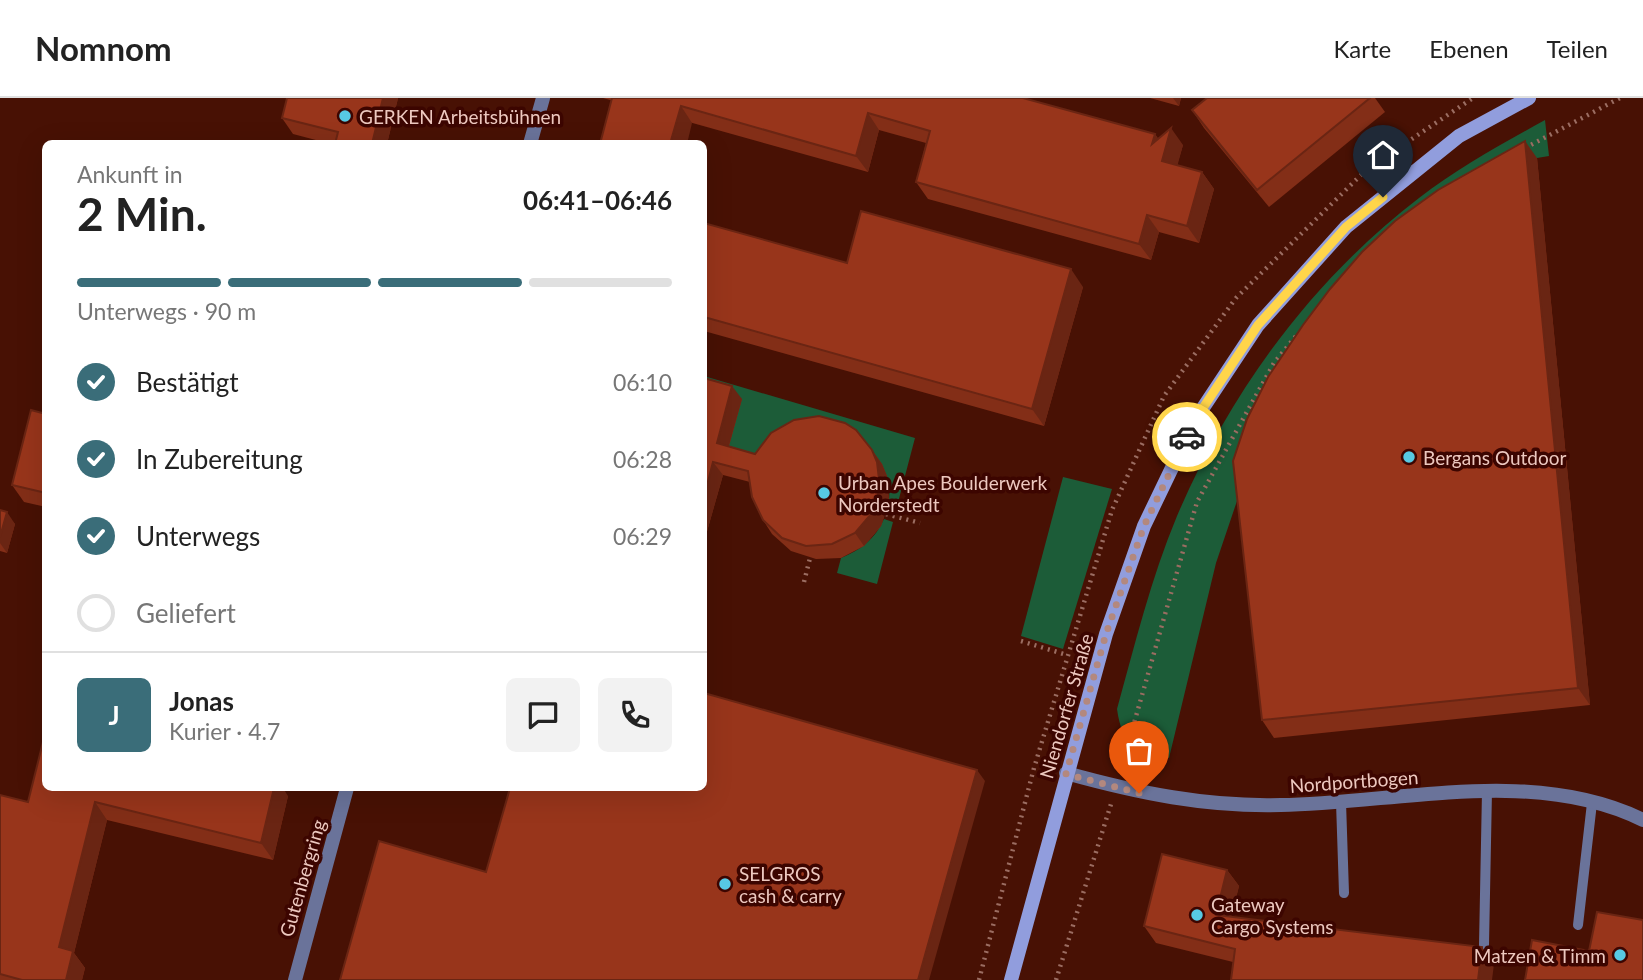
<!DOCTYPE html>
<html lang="de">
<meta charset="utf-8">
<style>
body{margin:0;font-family:Lato,sans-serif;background:#f2f2f2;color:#222;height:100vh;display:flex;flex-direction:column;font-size:26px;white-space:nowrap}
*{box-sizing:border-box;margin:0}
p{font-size:23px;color:#767676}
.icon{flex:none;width:38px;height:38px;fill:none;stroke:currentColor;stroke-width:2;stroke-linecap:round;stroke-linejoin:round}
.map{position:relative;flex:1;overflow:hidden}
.drawer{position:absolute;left:42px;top:42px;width:665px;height:651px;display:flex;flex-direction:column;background:#fff;border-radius:10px;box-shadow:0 7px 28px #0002}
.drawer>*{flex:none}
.pin{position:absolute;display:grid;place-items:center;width:60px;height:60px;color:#fff;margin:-72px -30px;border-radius:50% 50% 50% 0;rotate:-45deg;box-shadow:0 0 7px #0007}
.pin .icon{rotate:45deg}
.courier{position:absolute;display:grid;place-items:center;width:70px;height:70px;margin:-35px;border:5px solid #ffd54a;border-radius:50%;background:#fff;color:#222;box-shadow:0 2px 9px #0007}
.overview em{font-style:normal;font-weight:700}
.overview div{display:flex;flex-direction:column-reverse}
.overview{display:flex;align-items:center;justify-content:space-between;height:119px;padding:0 35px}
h1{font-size:46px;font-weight:700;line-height:52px}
.bar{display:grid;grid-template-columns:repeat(4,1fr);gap:10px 7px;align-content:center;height:84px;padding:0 35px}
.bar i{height:9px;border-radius:5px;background:#e0e0e0}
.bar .selected{background:#3a6d79}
.bar p{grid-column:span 4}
.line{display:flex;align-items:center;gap:18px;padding:0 35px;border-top:2px solid #e0e0e0}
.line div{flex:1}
.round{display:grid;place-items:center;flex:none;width:74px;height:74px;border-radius:10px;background:#f2f2f2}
ol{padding:0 35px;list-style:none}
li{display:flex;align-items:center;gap:21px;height:77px}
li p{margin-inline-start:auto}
li .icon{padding:7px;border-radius:50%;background:#3a6d79;color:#fff;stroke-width:4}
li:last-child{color:#767676}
li i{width:38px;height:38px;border:4px solid #e0e0e0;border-radius:50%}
header{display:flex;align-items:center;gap:42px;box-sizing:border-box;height:98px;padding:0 35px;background:#fff;border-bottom:2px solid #e0e0e0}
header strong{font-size:33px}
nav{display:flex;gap:38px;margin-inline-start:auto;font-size:24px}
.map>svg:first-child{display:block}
.green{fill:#1c5c38}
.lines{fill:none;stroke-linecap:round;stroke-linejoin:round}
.path{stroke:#9b6d62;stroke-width:4.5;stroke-dasharray:2 5;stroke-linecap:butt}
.service{stroke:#6a739a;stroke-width:10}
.minor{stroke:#6a739a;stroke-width:14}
.secondary{stroke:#919ddd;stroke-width:14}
.wall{fill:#832e17}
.shaded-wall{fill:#6a2513}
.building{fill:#98351b;stroke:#6a2513;stroke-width:2}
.done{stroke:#b3887e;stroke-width:7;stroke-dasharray:0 12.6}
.route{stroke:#ffd54a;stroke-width:9}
.poi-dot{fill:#57c9e3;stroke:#3c0500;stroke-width:2.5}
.labels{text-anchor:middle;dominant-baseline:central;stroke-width:7;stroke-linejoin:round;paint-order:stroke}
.poi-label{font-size:19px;fill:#edc8bf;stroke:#3c0500;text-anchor:start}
.street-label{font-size:19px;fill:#edc8bf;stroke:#3c0500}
</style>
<header>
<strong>Nomnom</strong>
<nav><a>Karte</a><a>Ebenen</a><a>Teilen</a></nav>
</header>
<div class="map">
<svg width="1643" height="882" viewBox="0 0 1643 882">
<rect width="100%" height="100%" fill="#481104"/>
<g class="green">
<path d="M1545,22l4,36 -12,2 -278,278 -43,127 -47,195c-33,-10 -47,-12 -52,-49 18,-65 34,-131 60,-193 53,-124 134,-235 242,-318 39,-30 83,-54 126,-78z"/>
<path d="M704,278l211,62 -19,72 -8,-2c5,-25 -5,-47 -23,-64l-93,12h-46l-22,-67z"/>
<polygon points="1063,379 1112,391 1063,551 1021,538"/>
<path d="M884,421l9,3 -16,62 -40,-11 4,-15c20,-8 34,-19 43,-39z"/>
</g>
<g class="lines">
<g class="path">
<polyline points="1525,50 1620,0"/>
<polyline points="886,416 920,425"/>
<polyline points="804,484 810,460"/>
<polyline points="1021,543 1067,557"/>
<polyline points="1121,671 1197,404 1274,265 1296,238"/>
<polyline points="979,882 1034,670 1112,412 1164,298 1236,200 1367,71 1473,0"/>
<polyline points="1056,882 1111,706"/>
</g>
<g class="service">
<polyline points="1341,704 1344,795"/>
<polyline points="1578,827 1592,705"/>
<polyline points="1484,847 1487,693"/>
</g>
<g class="minor">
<polyline points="530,46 543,0"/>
<path d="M1066,675c72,20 140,34 215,32 117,-2 253,-39 362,15"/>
<polyline points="295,882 347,690"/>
</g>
<polyline class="secondary" points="1011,882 1106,536 1144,428 1195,322 1258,227 1346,129 1459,38 1529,0"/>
</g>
<g class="wall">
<polygon points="287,0 398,0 387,46 331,46 293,36 282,20"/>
<polygon points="603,0 1023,0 1155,36 1158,41 1183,47 1177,67 1202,74 1214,91 1199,145 1159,134 1151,162 928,101 916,84 926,45 879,32 868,74"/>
<polygon points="1150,0 1181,0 1179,8"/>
<polygon points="1207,0 1375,0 1385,14 1269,109 1204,30 1192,12"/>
<polygon points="1537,60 1590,607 1274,640 1262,622"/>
<polygon points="704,125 847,165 1083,189 1044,328 704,233"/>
<polygon points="704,280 742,301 729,348 755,356 872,352 882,366 887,378 889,404 881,428 864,448 841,460 816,461 791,453 772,436 763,422 750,384 723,377 704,444"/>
<polygon points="46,316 46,409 24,404 12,387"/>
<polygon points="0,412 15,426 7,455 0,453"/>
<polygon points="0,697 28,704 288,698 273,762 107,722 74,855 85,870 82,882 0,882"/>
<polygon points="1227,772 1239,788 1231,819 1494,866 1233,864 1156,845 1144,828"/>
</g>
<g class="shaded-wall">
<polygon points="383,0 398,0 387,46 372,46"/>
<polygon points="1173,0 1181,0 1179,8"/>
<polygon points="681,8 692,25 687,46 670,46"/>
<polygon points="868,15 879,32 868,74 856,58"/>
<polygon points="1171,30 1183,47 1174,80 1152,46 1155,36 1166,51"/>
<polygon points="1525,43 1537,60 1590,607 1578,590"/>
<polygon points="1202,74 1214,91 1199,145 1187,128"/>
<polygon points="1147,117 1159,134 1151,162 1139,146"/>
<polygon points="1071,171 1083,189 1044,328 1032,311"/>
<polygon points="732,288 742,301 726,358 717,345"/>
<polygon points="872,352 882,366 887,378 889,404 881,428 864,448 855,435"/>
<polygon points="713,364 723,377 704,444 704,399"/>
<polygon points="7,414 15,426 7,455 0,445 0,439"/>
<polygon points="977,672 985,683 929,882 918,882"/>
<polygon points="274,690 283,690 288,698 273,762 261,745"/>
<polygon points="95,704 107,722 74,855 85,870 82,882 66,882 59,849"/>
<polygon points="1227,772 1239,788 1228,834 1216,817"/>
<polygon points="1482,849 1494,866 1492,882 1478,882"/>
</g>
<g class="building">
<polygon points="287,0 383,0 372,46 335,46 338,34 282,20"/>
<polygon points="612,0 1023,0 1155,36 1152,46 1171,30 1162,63 1202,74 1187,128 1147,117 1139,146 916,84 930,33 868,15 856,58 681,8 670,46 600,46"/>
<polygon points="1207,0 1370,0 1257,92 1192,12"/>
<polygon points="1525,43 1578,590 1262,622 1233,363 1247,321 1268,279 1303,227 1330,191 1362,154 1395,123 1438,92"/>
<polygon points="861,113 1071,171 1032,311 704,219 704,125 847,165"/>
<polygon points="704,280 732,288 717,345 755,356 771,335 794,322 819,318 845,325 856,332 872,352 877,364 880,390 872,415 855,435 832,446 806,448 782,440 763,422 752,399 748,373 713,364 704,399"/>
<polygon points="31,312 46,316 46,395 12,387"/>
<polygon points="0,412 7,414 0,439"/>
<polygon points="704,595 977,672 918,882 340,882 379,743 486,774 510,690 704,690"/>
<polygon points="46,632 46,690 274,690 261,745 95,704 59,849 73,853 66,882 22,882 0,876 0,697 28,704"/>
<polygon points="1162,756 1227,772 1216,817 1482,849 1478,882 1231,882 1235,851 1144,828"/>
<polygon points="1597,814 1643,822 1643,882 1525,882 1532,842 1589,853"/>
</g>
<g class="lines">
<polyline class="done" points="1139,695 1066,676 1106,536 1144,428 1187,339"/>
<polyline class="route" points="1187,339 1195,322 1258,227 1346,129 1383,99"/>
</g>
<g class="poi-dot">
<circle cx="345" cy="18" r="7"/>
<circle cx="1409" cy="359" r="7"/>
<circle cx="824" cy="395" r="7"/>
<circle cx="725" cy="786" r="7"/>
<circle cx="1197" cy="817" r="7"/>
<circle cx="1620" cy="857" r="7"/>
</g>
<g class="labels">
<g class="poi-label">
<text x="359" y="18">GERKEN Arbeitsbühnen</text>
<text x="1423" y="359">Bergans Outdoor</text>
<text x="838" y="384">Urban Apes Boulderwerk<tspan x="838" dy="22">Norderstedt</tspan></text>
<text x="739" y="775">SELGROS<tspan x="739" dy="22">cash &amp; carry</tspan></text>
<text x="1211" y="806">Gateway<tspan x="1211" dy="22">Cargo Systems</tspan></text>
<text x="1606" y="857" text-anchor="end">Matzen &amp; Timm</text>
</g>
<g class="street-label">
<text transform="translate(1066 608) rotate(-74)">Niendorfer Straße</text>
<text transform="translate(1354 683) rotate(-4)">Nordportbogen</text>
<text transform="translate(302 780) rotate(-74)">Gutenbergring</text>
</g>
</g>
</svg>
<div class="pin" style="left:1139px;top:695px;background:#ea580c"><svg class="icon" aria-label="bag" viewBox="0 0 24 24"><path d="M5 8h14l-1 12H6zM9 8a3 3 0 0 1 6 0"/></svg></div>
<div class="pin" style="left:1383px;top:99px;background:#1f2937"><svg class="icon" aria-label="home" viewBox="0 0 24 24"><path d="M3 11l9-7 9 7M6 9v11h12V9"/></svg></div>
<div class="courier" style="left:1187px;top:339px"><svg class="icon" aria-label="car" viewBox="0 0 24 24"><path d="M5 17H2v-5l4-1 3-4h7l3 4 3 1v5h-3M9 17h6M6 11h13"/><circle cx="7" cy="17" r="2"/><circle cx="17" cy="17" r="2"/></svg></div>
<section class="drawer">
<div class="overview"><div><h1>2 Min.</h1><p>Ankunft in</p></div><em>06:41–06:46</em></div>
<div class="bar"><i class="selected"></i><i class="selected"></i><i class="selected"></i><i></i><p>Unterwegs · 90 m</p></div>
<ol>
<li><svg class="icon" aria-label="check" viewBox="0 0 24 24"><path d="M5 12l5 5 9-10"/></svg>Bestätigt<p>06:10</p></li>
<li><svg class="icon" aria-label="check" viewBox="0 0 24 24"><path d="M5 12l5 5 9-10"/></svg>In Zubereitung<p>06:28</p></li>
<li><svg class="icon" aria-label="check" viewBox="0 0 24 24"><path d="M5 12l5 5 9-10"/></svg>Unterwegs<p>06:29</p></li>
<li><i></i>Geliefert</li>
</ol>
<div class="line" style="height:126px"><b class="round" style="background:#3a6d79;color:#fff">J</b><div><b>Jonas</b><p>Kurier · 4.7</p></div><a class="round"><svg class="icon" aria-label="chat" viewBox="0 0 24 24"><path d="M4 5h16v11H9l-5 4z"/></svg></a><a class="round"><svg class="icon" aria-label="phone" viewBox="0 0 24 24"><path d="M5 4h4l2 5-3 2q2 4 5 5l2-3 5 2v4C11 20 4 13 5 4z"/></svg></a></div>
</section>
</div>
